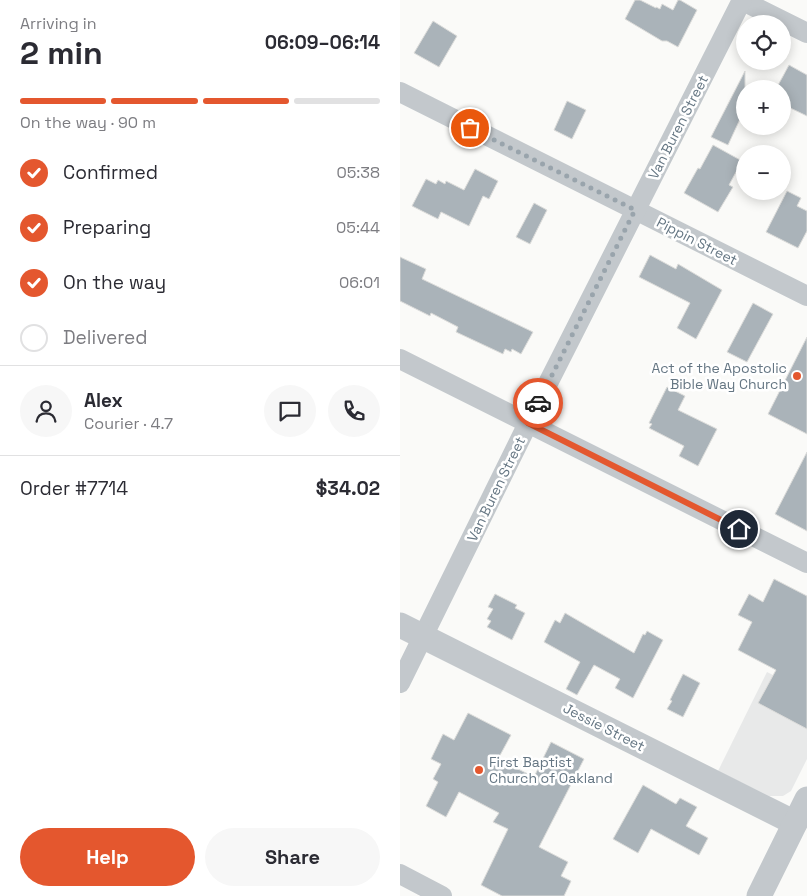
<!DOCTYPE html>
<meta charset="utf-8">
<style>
body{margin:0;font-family:"Space Grotesk",sans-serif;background:#f7f7f7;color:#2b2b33;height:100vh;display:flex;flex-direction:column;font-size:19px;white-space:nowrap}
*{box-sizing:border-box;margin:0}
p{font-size:16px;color:#7c7c81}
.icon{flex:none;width:28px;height:28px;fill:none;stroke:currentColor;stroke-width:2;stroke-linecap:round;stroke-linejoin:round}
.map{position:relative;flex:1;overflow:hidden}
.drawer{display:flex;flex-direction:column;background:#fff;width:400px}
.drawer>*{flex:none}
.buttons{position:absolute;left:336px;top:15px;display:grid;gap:10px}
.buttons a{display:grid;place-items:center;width:55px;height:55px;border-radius:50%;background:#fff;box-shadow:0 2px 12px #0003;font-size:25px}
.pin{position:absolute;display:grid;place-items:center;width:42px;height:42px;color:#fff;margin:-21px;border:2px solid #fff;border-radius:50%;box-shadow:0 1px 5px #0007}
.courier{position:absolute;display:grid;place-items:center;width:50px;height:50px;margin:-25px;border:4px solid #e4572e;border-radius:50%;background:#fff;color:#222;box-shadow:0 1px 6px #0007}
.head em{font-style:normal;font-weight:700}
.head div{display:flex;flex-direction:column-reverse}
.head{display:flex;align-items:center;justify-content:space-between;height:85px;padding:0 20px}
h1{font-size:32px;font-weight:700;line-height:38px}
.bar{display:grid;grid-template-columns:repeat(4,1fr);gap:8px 5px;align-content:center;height:60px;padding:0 20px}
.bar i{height:6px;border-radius:4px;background:#e1e1e2}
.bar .on{background:#e4572e}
.bar p{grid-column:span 4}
.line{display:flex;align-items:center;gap:12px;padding:0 20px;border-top:1px solid #e1e1e2}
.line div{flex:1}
.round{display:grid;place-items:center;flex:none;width:52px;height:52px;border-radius:26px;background:#f7f7f7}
ol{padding:0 20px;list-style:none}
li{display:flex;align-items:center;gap:15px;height:55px}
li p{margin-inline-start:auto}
li .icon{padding:5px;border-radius:50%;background:#e4572e;color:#fff;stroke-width:4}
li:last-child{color:#7c7c81}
li i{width:28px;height:28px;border:2px solid #e1e1e2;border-radius:50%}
.action{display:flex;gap:10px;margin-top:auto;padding:10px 20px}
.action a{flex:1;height:58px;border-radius:30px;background:#e4572e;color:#fff;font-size:20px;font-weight:700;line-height:58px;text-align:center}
.action a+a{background:#f7f7f7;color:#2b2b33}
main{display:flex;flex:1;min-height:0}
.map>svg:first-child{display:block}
.built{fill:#e8e9e9}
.building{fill:#aab3b9;stroke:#dcdcda}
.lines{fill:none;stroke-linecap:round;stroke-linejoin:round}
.minor{stroke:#c3c8cc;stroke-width:20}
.tertiary{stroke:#c3c8cc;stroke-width:25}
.done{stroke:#99a4ac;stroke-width:5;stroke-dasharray:0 9}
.route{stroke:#e4572e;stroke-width:6}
.poi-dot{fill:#e4572e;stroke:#fff;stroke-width:2}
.labels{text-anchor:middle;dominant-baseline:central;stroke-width:5;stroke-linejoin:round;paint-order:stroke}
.street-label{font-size:14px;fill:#657683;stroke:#fff}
.poi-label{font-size:14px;fill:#657683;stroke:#fff;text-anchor:end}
</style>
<main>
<section class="drawer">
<div class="head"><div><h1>2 min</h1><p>Arriving in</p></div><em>06:09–06:14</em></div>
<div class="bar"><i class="on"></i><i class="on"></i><i class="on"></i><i></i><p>On the way · 90 m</p></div>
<ol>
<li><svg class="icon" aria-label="check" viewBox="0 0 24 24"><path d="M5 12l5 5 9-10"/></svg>Confirmed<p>05:38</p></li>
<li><svg class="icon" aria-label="check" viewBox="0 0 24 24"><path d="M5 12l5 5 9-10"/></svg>Preparing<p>05:44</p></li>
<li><svg class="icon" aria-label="check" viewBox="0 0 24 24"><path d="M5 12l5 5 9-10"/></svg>On the way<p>06:01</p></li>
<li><i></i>Delivered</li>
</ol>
<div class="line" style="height:90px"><a class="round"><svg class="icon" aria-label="person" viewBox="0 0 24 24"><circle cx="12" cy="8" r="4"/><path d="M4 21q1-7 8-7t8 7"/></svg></a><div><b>Alex</b><p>Courier · 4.7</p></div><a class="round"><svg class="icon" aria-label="chat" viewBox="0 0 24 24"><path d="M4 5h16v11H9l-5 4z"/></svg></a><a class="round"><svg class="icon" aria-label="phone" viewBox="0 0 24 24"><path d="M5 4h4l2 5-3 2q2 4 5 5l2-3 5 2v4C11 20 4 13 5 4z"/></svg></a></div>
<div class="line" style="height:65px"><div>Order #7714</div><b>$34.02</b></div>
<div class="action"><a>Help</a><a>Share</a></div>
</section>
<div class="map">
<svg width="407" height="896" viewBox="0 0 407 896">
<rect width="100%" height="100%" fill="#fafaf8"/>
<polygon class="built" points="367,672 407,692 407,759 391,791 383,796 369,796 318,771"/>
<g class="building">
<polygon points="235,0 240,0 256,8 256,7 260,9 262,4 273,10 278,0 280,0 297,10 278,47 267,41 262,41 225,19"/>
<polygon points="33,21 57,36 39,67 14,53"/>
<polygon points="389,65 407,75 407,116 382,104 382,89 376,89"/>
<polygon points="345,71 345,119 341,117 328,145 311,137"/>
<polygon points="167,101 186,110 172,139 154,130"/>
<polygon points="313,145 342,161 329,185 333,187 318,212 284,193 298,168 300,169"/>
<polygon points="75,169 98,181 89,199 83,196 69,226 41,212 38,219 12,206 26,179 36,184 38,180 45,184 46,181 64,190"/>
<polygon points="387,191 401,198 397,206 407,211 407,231 398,248 366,232"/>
<polygon points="134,203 147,210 130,244 116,237"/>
<polygon points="250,255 276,269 278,264 322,290 296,339 277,328 290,303 239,277"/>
<polygon points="0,257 26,269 22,279 133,332 121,354 112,349 111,352 105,349 103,354 56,332 58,327 31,313 30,316 0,301"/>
<polygon points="353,303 373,314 347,362 327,352"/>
<polygon points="407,337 407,434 368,414"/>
<polygon points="267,387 285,396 278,410 317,429 298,466 279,456 284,446 249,428 252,424 249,423"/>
<polygon points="407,452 407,531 375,514"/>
<polygon points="374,579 407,596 407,729 358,703 376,670 338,650 352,622 338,615 349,594 363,602"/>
<polygon points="95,594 117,605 115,608 125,613 112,640 87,627 91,621 87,619 93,609 88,607"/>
<polygon points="165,613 234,653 243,634 245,635 247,631 263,640 233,698 215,688 220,679 194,665 177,695 166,689 180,662 144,642 155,620 160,623"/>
<polygon points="283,674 300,683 283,717 267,709 272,701 270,700"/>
<polygon points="68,713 111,735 98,759 134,777 151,742 184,759 139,847 168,862 161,876 171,881 164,896 102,896 81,885 108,829 93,822 99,813 59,792 46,817 26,806 38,782 33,779 41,764 31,759 43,734 54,740"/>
<polygon points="243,785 276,804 280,798 297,807 286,826 308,838 299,855 251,829 238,853 213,839"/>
</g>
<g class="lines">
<g class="minor">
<polyline points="341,0 407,33"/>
<polyline points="0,92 407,296"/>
<polyline points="0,359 407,563"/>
<polyline points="0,683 140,399 342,0"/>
<polyline points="0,874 42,896"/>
</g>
<g class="tertiary">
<polyline points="0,625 395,823"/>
<polyline points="359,896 407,799"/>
</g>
</g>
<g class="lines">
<polyline class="done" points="70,128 235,210 138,403"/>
<polyline class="route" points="138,403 128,423 339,529"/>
</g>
<g class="poi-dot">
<circle cx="397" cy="376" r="5"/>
<circle cx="79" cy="770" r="5"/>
</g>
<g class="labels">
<g class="street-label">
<text transform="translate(278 127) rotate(-63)">Van Buren Street</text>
<text transform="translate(297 241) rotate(27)">Pippin Street</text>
<text transform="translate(96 489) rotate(-64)">Van Buren Street</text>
<text transform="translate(204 727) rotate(27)">Jessie Street</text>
</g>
<g class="poi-label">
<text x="387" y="368">Act of the Apostolic<tspan x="387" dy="16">Bible Way Church</tspan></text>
<text x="89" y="762" text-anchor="start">First Baptist<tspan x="89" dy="16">Church of Oakland</tspan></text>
</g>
</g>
</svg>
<div class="buttons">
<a><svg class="icon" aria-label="locate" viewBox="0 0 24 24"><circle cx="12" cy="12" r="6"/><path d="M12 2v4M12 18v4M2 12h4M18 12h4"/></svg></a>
<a>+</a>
<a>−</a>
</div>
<div class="pin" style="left:70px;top:128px;background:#ea580c"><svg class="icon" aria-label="bag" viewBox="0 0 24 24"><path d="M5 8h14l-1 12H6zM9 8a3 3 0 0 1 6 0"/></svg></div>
<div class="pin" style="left:339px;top:529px;background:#1f2937"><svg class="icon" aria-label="home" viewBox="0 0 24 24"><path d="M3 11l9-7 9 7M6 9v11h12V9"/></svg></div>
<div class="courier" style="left:138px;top:403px"><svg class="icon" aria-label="car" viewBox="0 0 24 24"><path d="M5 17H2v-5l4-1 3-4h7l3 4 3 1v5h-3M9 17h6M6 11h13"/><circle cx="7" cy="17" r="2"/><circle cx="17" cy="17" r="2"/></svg></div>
</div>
</main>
